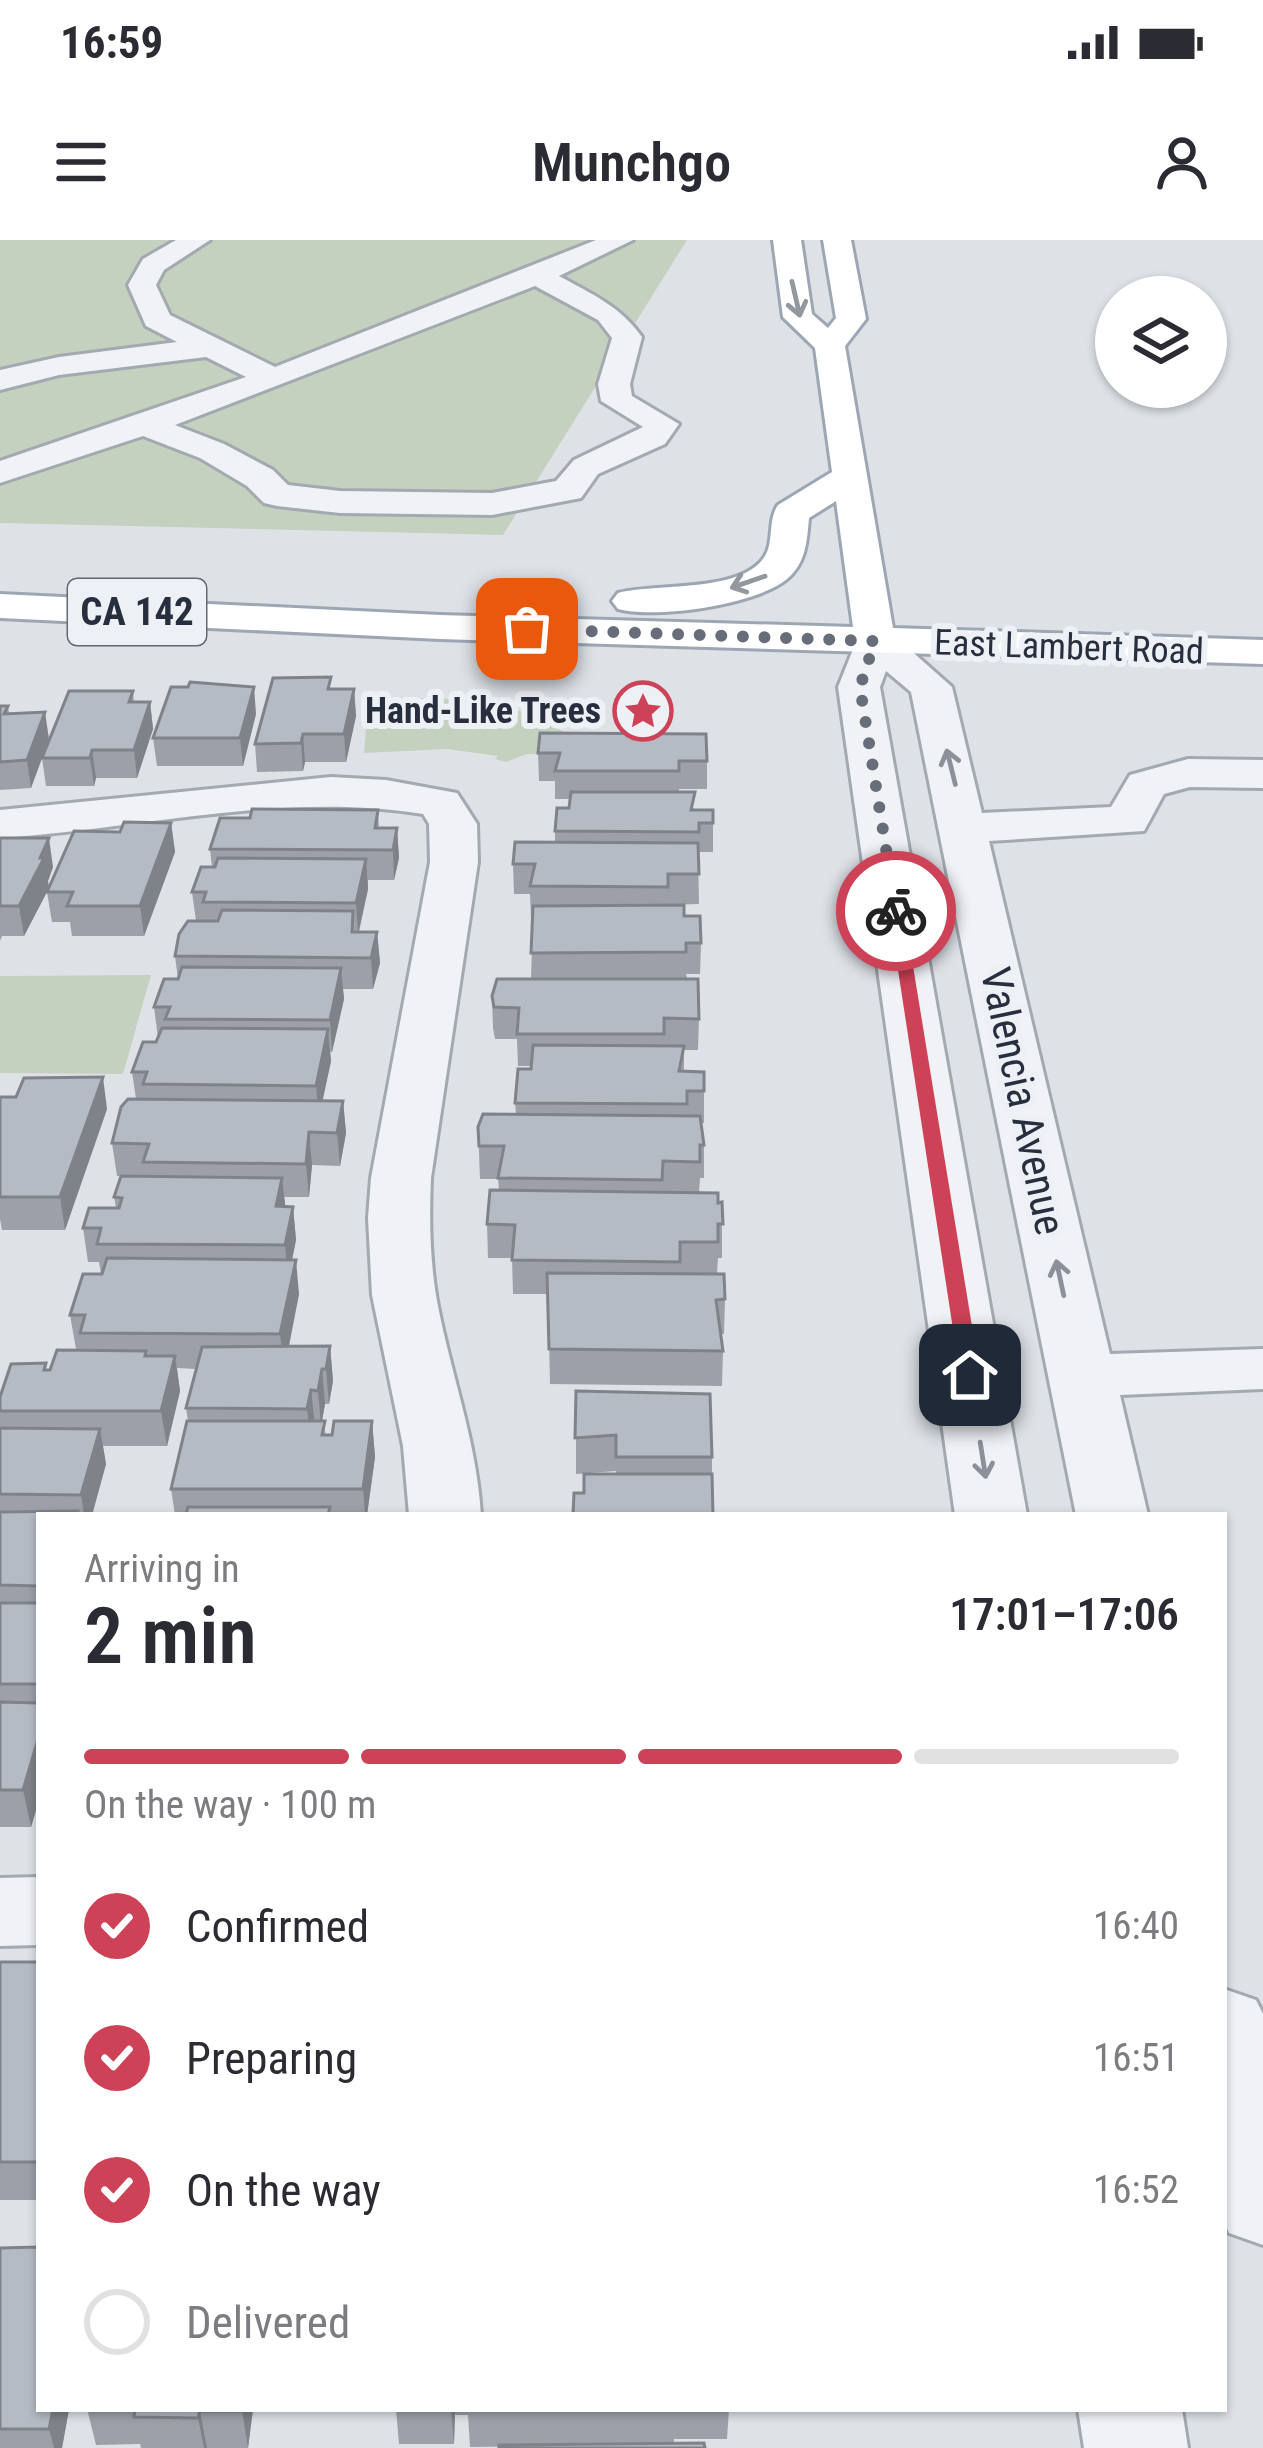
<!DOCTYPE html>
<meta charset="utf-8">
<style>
body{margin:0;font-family:"Roboto Condensed",sans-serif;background:#f2f2f3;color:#2b2b33;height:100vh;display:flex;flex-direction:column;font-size:45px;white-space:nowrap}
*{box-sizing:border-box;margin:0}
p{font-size:39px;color:#7c7c81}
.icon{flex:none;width:66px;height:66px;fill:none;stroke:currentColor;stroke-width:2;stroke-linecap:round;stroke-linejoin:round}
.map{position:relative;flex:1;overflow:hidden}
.sheet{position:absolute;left:36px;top:1272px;width:1191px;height:900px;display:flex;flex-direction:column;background:#fff;border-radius:0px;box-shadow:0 3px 9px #0004}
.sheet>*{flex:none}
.buttons{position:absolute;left:1095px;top:36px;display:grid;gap:24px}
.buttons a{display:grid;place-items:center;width:132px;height:132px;border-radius:50%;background:#fff;box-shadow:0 3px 9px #0004;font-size:60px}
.pin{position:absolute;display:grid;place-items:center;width:102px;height:102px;color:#fff;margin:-51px;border-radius:24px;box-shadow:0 6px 18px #0006}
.courier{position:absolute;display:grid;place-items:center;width:120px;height:120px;margin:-60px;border:9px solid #cd4257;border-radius:50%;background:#fff;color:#222;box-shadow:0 3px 15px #0007}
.head em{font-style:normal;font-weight:600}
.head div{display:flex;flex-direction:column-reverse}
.head{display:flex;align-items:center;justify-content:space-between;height:204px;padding:0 48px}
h1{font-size:78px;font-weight:600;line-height:90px}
.bar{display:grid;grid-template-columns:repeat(4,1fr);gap:18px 12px;align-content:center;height:144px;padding:0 48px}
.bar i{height:15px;border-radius:9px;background:#e1e1e2}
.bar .current{background:#cd4257}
.bar p{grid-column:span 4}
ol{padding:0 48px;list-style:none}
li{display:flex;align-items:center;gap:36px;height:132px}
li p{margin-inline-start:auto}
li .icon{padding:12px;border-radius:50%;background:#cd4257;color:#fff;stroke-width:4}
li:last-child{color:#7c7c81}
li i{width:66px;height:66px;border:6px solid #e1e1e2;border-radius:50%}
.status{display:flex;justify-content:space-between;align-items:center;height:84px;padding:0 60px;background:#fff;direction:ltr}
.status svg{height:33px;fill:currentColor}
header{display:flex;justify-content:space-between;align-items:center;height:156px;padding:0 48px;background:#fff;font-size:54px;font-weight:600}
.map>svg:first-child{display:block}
.green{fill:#c4d1bf}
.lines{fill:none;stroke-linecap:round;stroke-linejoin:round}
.minor-casing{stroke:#a3a9b1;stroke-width:6}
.major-casing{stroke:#9da6b3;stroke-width:6}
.minor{fill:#f0f2f6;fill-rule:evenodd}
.major{fill:#fff;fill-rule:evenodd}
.wall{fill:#9ca1a9}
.shaded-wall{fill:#7f8389}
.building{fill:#b5bbc4;stroke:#7f8389;stroke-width:3}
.oneway{stroke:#93979e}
.oneway2{stroke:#8c909a}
.route{fill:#cd4257}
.done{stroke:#676e79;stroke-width:12;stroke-dasharray:0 21.6}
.labels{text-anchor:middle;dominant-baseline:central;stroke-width:12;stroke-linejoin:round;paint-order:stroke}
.far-street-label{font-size:36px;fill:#272f3e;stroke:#edf0f5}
.far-poi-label{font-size:36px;font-weight:bold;fill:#272f3e;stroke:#edf0f5;text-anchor:end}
.shield{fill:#edf0f5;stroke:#626975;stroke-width:3}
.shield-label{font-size:39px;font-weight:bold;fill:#272f3e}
.street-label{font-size:42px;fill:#272f3e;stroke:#edf0f5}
</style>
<div class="status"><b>16:59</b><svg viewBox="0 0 49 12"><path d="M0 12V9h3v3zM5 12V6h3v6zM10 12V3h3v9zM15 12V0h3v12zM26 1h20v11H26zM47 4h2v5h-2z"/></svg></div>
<header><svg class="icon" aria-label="menu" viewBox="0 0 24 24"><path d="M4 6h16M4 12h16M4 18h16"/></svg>Munchgo<svg class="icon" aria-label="person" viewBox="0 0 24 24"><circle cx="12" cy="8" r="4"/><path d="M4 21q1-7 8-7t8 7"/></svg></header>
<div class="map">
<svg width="1263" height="2208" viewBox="0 0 1263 2208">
<rect width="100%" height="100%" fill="#dee2e7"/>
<g class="green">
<polygon points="0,0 687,0 503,295 0,283"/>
<path d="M369,457c72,2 168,-5 217,57h-59l-21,8 -11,-3 3,-3 -51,-7 -83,4z"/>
<polygon points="151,735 123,834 0,833 0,736"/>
</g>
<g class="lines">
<defs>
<g id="minor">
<path d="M176,0h34l-46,30 -8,15 14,30 105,52 321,-127h37l-74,36c33,18 61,30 83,61l-12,47 2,12 47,28 -14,20 -67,30 -17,24 -89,17 -152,-2 -63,-7 -13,-3 -17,-17 -47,-28 -57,-22 -143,47v-22l246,-84 -40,-20 -147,18 -59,15v-20l59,-13 118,-15 -31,-16 -18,-41 15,-26zM535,46l63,34 14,18 -14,46 3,17 42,26 -69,33 -18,21 -64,12 -152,-2 -52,-6 -15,-15 -49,-26 -49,-19z"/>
<polygon points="875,389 890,392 952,447 982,573 1111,567 1130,535 1188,519 1263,520 1263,548 1190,547 1164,554 1144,591 989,601 1110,1114 1263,1109 1263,1149 1120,1155 1148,1275 1076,1275 911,452 886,431 880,447 1027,1275 955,1275 838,447 860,392"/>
<path d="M331,537l55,3 71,13 20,31 1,38 -47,316c-2,46 -1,93 9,138 14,67 37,130 41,199h-72l-6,-69 -31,-151 -4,-77 3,-40 59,-316 -1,-38 -6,-10c-141,-23 -282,15 -423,24v-28z"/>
<polygon points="39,1637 39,1705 0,1706 0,1638"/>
<polygon points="1224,1749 1256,1760 1263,1774 1263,2005 1229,1993 1224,1982"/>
<polygon points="1078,2169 1182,2169 1188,2208 1084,2208"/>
</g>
<path id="major" d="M773,0h28l11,74 16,14 8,-10 -13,-78h28l15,79 -21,27 48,282 370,12v24l-823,-25 -440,-21v-24l440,21 413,12 -17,-126 -27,17c-2,23 -3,45 -22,61 -31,26 -131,40 -169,30l-6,-8 6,-8c38,-10 119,0 145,-34 12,-15 4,-38 15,-54l54,-33 -17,-124 -32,-31z"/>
</defs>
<use href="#minor" class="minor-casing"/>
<use href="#major" class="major-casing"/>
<use href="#minor" class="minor"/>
<use href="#major" class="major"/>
</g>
<g class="wall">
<polygon points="332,449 354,449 356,476 346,522 305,522 303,531 257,532 255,504"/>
<polygon points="133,451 134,462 150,462 153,489 137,538 96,538 94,546 46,546 42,518 31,548 0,550 0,466 8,466 9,473 49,499"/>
<polygon points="256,474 243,526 157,526 153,498"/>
<polygon points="538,513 707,521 707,549 679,549 679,552 695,570 713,570 713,612 698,612 699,664 668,665 684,676 701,703 700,734 686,734 699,779 698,810 684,810 684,831 704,832 704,883 701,883 704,905 704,938 700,938 699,953 718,963 722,962 722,1018 718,1018 717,1034 725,1059 724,1094 720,1094 723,1111 722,1146 550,1144 548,1054 513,1054 512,1018 488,1018 487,984 499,950 498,939 480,939 478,887 516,874 515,863 532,826 518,826 517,799 495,799 493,788 492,756 531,739 533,677 531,677 530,654 514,654 513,624 555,603 555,591 569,568 570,559 555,559 555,541 539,541"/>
<polygon points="378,570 379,588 397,588 399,618 394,640 368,640 368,649 359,692 377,692 380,723 373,749 343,749 344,759 332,812 330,812 331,821 322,860 343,861 346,893 340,926 312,925 309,957 284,957 285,966 293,967 296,1000 292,1020 299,1054 289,1107 330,1106 333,1141 329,1164 325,1164 322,1181 326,1195 332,1195 372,1181 375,1217 367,1275 175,1275 171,1249 188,1181 186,1168 196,1129 177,1128 180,1151 167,1206 103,1206 106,1224 92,1275 39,1275 39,1560 31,1587 0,1587 0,1157 83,1110 76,1109 70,1075 101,1034 99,1022 88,1022 83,988 116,968 114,957 121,936 117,936 112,903 136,859 132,832 158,798 154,767 178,739 175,716 196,681 192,652 212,627 210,609 250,578"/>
<polygon points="171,583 175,612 144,696 72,696 70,682 52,682 47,652 120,592"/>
<polygon points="0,598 53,627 48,641 49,648 24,696 2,696 0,701"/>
<polygon points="0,857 107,869 65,990 2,990 0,979"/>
<polygon points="576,1151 712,1217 712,1238 584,1253 616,1234 616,1231 576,1234"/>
<rect x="0" y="1722" width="39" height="238"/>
<polygon points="0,2008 69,2169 62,2208 0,2208"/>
<polygon points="87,2169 253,2169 248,2208 141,2208 140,2204 96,2205"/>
<polygon points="396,2169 729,2169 727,2199 674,2199 674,2204 470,2207 468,2175 455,2175 454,2204 399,2204"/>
</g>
<g class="shaded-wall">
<polygon points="254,447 256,474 243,526 240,498"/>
<polygon points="354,449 356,476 346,522 344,494"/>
<polygon points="150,462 153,489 137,538 134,510"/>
<polygon points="45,472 49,499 31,548 27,520"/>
<polygon points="303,494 305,522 303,531 301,503"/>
<polygon points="92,510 96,538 94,546 90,518"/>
<polygon points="171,583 175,612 144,696 140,666"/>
<polygon points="397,588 399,618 394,640 393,610"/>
<polygon points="49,598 53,627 48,641 49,648 24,696 19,666"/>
<polygon points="366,619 368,649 358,694 356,663"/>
<polygon points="377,692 380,723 373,749 371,718"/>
<polygon points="341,728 344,759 332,812 330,780"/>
<polygon points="328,789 331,821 319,878 316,846"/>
<polygon points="103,837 107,869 65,990 60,957"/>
<polygon points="343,861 346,893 340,926 337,893"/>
<polygon points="309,892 312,925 309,957 306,924"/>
<polygon points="282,938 286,971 276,966"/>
<polygon points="293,967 296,1000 288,1039 285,1005"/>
<polygon points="296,1020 299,1054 284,1129 280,1094"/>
<polygon points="330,1106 333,1141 329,1164 326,1129"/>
<polygon points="175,1116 180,1151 167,1206 161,1171"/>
<polygon points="322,1129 325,1164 321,1186 318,1151"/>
<polygon points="311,1150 315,1186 311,1204 307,1169"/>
<polygon points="372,1181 375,1217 367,1275 365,1275 363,1249"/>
<polygon points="100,1189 106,1224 92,1275 84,1275 81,1255"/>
<polygon points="39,1496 39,1560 31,1587 23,1550"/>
<polygon points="53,2169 69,2169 62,2208 54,2208 49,2189"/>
<polygon points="242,2169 253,2169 248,2208 242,2171"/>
<polygon points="451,2169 455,2169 454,2204"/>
<polygon points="200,2171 207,2208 204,2208 198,2178"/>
</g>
<g class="building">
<polygon points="331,437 328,449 354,449 344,494 303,494 301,503 255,504 273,438"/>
<polygon points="190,442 254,447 240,498 153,498 171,447 188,447"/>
<polygon points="69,451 133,451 129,462 150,462 134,510 92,510 90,518 42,518"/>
<polygon points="0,466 8,466 4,474 45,472 27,520 0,522"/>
<polygon points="540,493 706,494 707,521 679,521 679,531 555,531 560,513 538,513"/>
<polygon points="571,552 695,552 691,570 713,570 713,583 699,583 699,592 555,591 557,568 569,568"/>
<polygon points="252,569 378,570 375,588 397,588 393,610 210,609 220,578 250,578"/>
<polygon points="124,582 171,583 140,666 67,666 73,652 47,652 74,591 120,592"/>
<polygon points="0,598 49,598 40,618 44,618 19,666 0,666"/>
<polygon points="515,602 698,603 699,634 668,634 668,647 530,646 535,624 513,624"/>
<polygon points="218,618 366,619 356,663 203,662 206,652 192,652 201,627 215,627"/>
<polygon points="684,665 684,676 700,676 701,703 686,703 686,712 531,713 533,666"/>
<polygon points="222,670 353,671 352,692 377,692 371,718 175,716 179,694 188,681 218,681"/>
<polygon points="182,727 341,728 330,780 165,779 170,767 154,767 164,739 178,739"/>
<polygon points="497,739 698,739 699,779 664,778 664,794 517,794 519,768 494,767 492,756"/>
<polygon points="162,788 328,789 316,846 143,844 147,832 132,832 143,802 156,802"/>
<polygon points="533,805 684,806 679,831 704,832 704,851 687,851 687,864 515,863 518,829 531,829"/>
<polygon points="103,837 60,957 0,957 0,857 16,857 24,838"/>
<polygon points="128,859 343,861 337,893 309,892 306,924 143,922 149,904 112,903 121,867"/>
<polygon points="483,874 700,876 704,905 700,905 700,922 663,921 662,940 498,938 504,906 479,906 478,887"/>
<polygon points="121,936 282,938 276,966 293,967 285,1005 97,1004 101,988 83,988 89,968 119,968 122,958 114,957"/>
<polygon points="490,950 718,953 718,963 722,962 723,984 718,984 718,1002 680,1002 680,1022 512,1020 515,985 487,984"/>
<polygon points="107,1018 296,1020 280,1094 80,1093 85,1075 70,1075 83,1034 102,1034"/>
<polygon points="547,1033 724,1034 725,1059 716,1060 723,1111 549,1109"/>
<polygon points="330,1106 326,1129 322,1129 318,1151 311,1150 307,1169 186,1168 202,1107"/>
<polygon points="57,1110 146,1111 145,1116 175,1116 161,1171 0,1171 0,1157 11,1124 46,1123 44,1130 50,1130"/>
<polygon points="576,1151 710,1154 712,1217 616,1217 616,1195 575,1198"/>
<polygon points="187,1181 325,1181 322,1195 332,1195 334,1181 372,1181 363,1249 171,1249"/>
<polygon points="0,1188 100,1189 81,1255 0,1254"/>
<polygon points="584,1234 712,1234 713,1275 573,1275 574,1253 584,1253"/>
<polygon points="188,1267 330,1267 328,1275 186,1275"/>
<polygon points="78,1271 77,1275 39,1275 39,1346 0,1345 0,1272"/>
<rect x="0" y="1363" width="39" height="81"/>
<polygon points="0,1462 39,1463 39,1496 23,1550 0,1550"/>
<rect x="0" y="1722" width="39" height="200"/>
<polygon points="39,2007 39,2169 53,2169 49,2189 0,2189 0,2008"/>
<polygon points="135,2169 242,2169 242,2171 200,2171 198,2178 134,2177"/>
<polygon points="468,2169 675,2169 468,2170"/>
<polygon points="704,2203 705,2208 499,2208 499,2205"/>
</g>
<defs><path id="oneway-shaft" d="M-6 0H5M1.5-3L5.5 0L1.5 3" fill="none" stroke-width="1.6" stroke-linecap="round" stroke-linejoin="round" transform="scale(3)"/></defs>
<g class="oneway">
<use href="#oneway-shaft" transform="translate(796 59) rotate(77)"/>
<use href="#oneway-shaft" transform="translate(748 342) rotate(161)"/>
</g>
<g class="oneway2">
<use href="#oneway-shaft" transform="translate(951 527) rotate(-104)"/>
<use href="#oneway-shaft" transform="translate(1060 1038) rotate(-102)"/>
<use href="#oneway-shaft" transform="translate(983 1220) rotate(81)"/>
</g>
<polygon class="route" points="896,667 904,671 980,1135 970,1141 960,1135 889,671"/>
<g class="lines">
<polyline class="done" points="527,389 875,401 860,447 896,671"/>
</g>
<defs>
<symbol id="sight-ring" viewBox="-11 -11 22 22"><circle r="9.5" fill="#edf0f5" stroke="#cd4257" stroke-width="1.5"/><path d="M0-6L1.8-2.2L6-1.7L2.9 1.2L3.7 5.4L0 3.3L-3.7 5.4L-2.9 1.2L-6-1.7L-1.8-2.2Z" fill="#cd4257"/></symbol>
</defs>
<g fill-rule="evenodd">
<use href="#sight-ring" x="610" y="438" width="66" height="66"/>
</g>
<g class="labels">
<g class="far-street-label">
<text transform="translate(1069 407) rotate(2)">East Lambert Road</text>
</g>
<g class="far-poi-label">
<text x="601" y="471">Hand-Like Trees</text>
</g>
<rect class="shield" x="68" y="339" width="138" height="66" rx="9"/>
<g class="shield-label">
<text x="137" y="372">CA 142</text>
</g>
<g class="street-label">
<text transform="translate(1023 861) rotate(78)">Valencia Avenue</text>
</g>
</g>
</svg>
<div class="buttons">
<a><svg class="icon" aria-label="layers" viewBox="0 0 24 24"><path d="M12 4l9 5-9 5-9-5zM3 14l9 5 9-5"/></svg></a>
</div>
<div class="pin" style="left:527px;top:389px;background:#ea580c"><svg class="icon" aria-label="bag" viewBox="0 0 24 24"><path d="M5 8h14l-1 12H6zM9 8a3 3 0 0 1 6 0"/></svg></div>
<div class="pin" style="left:970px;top:1135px;background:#1f2937"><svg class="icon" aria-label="home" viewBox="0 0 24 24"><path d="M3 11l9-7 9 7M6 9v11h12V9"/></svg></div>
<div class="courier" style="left:896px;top:671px"><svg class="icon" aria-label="bike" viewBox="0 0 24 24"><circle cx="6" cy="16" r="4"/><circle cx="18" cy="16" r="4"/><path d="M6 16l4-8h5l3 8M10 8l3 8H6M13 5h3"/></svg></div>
<section class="sheet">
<div class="head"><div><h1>2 min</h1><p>Arriving in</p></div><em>17:01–17:06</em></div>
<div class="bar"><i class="current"></i><i class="current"></i><i class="current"></i><i></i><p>On the way · 100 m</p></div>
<ol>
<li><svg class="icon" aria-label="check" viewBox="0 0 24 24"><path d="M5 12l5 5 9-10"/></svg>Confirmed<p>16:40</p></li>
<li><svg class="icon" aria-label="check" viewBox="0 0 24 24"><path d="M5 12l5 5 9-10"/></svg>Preparing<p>16:51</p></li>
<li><svg class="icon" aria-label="check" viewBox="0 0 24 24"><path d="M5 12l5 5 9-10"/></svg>On the way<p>16:52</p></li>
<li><i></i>Delivered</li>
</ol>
</section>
</div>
